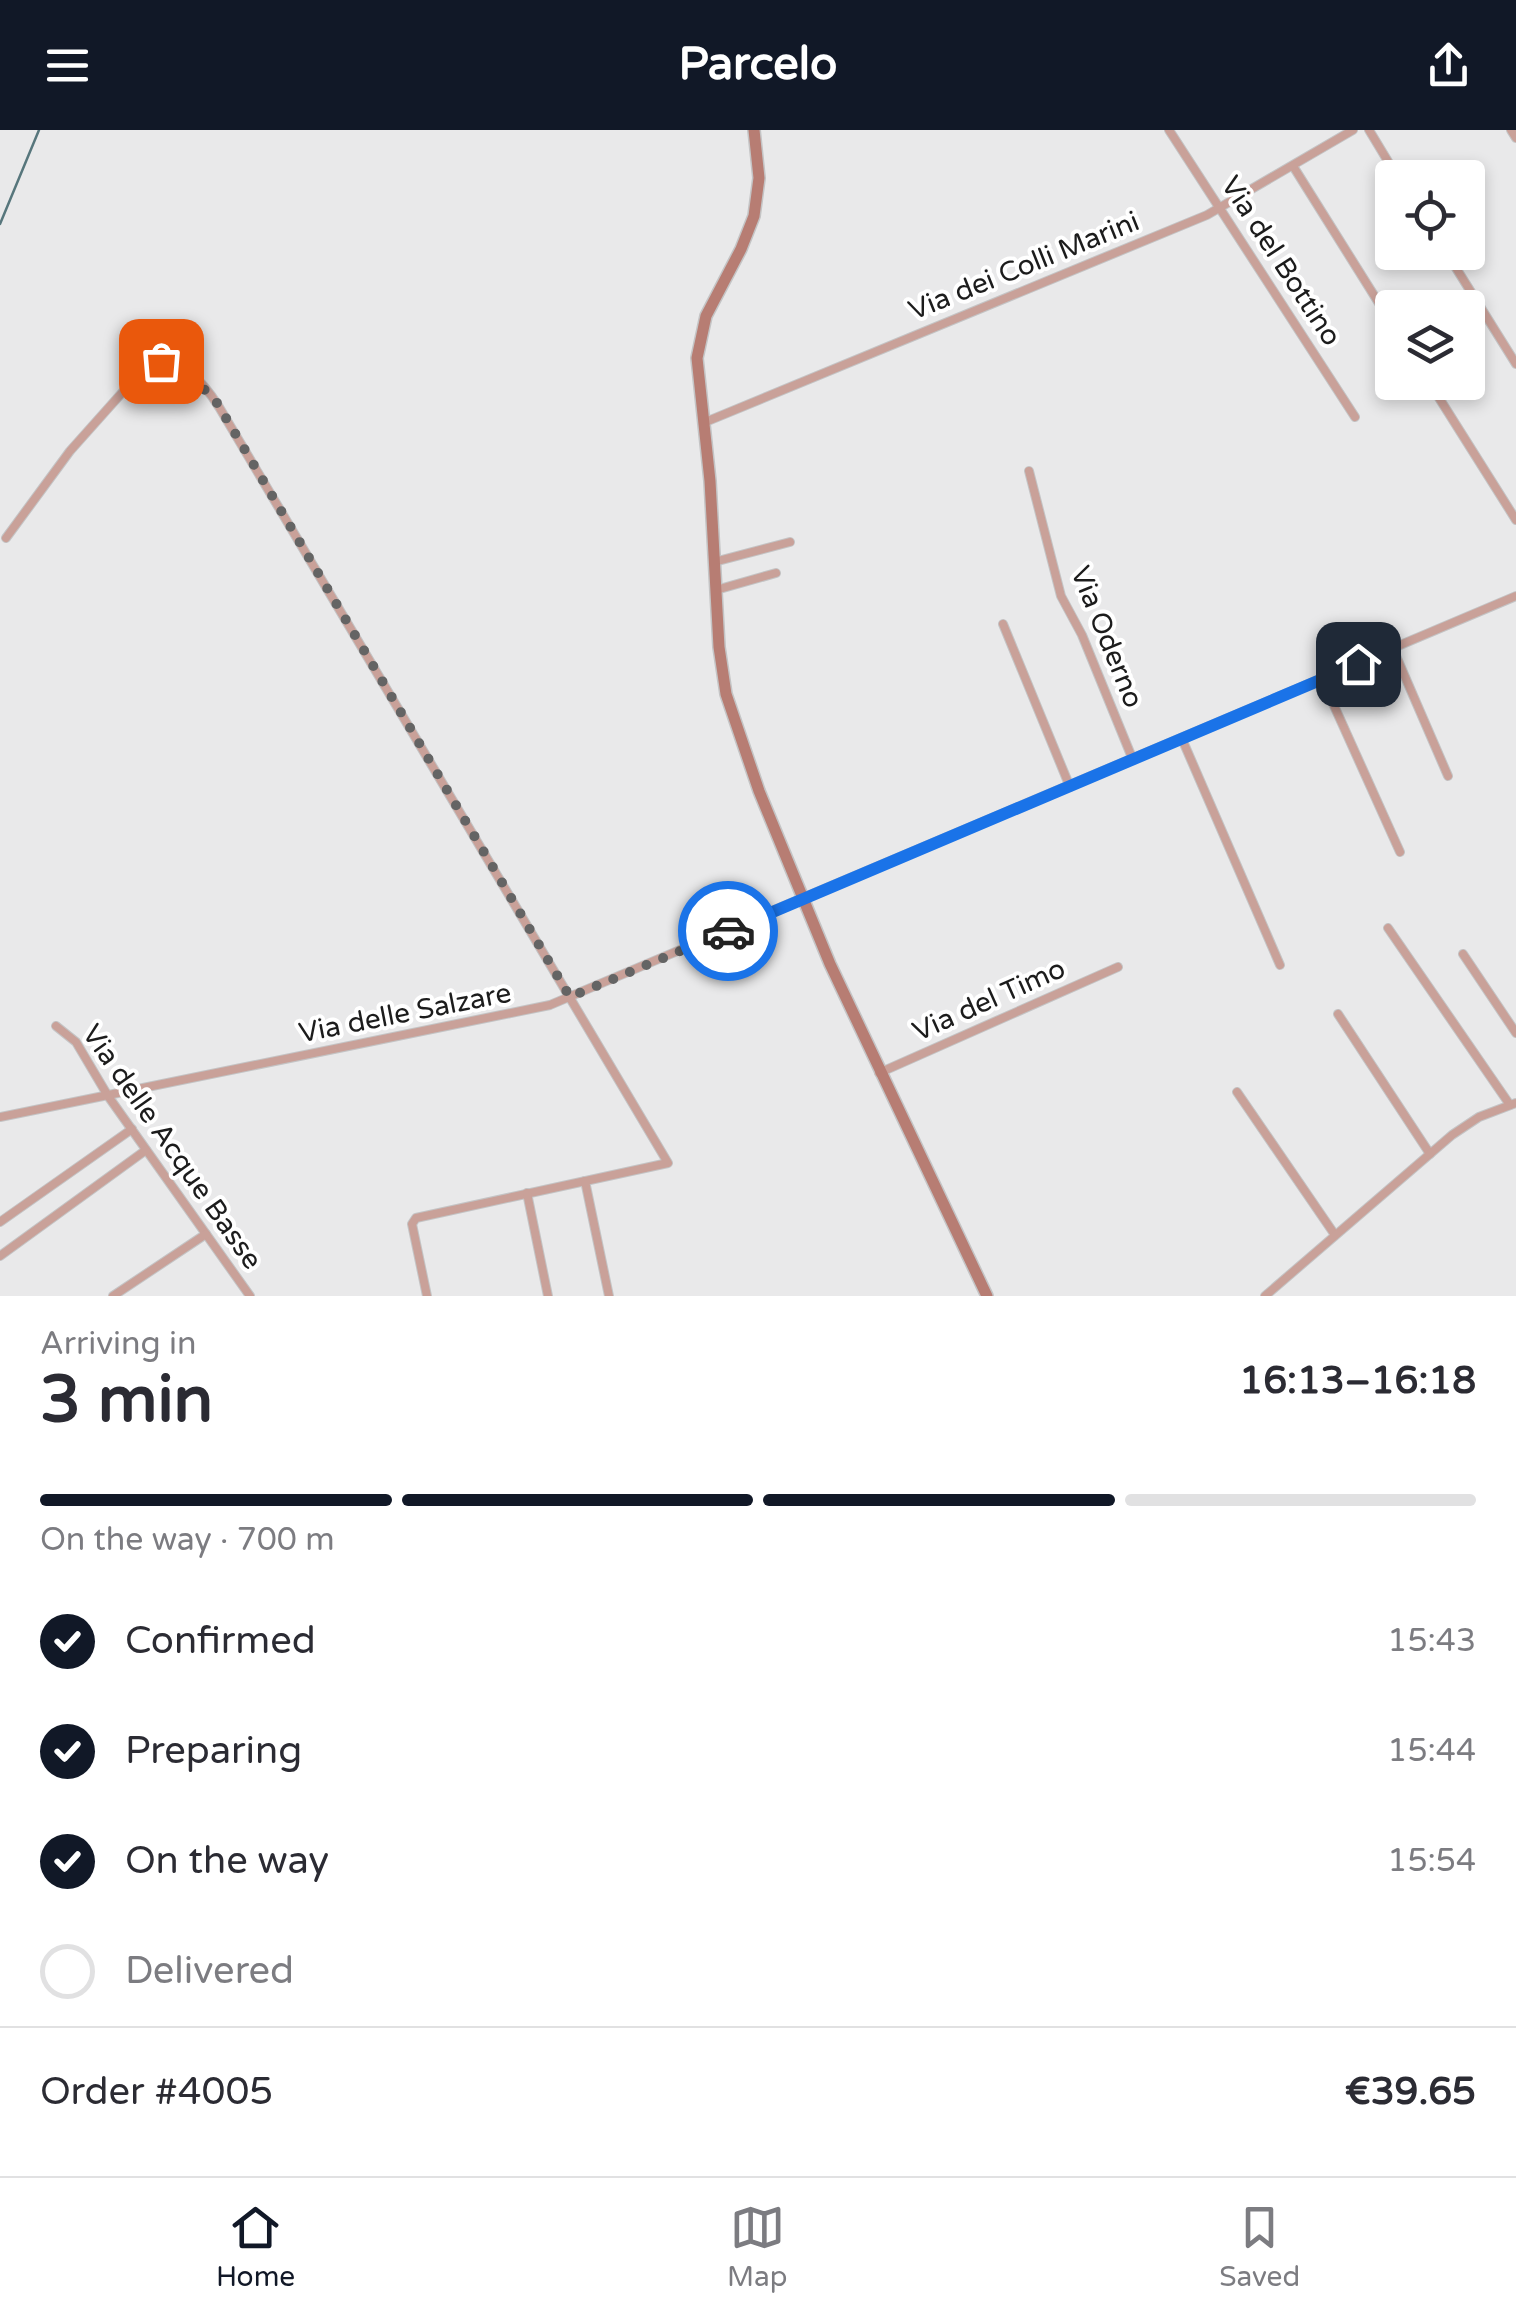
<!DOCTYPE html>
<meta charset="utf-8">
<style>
body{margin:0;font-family:"Varela Round",sans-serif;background:#f2f2f3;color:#2b2b33;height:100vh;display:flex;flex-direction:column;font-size:38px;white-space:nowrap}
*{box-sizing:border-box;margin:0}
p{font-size:32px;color:#7c7c81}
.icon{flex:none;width:55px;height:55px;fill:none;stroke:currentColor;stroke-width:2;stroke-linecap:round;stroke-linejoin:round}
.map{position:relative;height:1166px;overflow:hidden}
.details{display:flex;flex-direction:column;background:#fff;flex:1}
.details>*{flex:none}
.fabs{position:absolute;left:1375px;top:30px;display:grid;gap:20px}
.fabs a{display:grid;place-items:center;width:110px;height:110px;border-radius:10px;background:#fff;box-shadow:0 5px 15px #0003;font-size:50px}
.pin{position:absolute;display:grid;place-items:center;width:85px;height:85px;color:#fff;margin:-42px;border-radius:20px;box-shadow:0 5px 15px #0006}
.courier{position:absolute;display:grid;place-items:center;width:100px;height:100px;margin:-50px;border:8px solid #1a73e8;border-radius:50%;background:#fff;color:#222;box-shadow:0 2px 12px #0007}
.summary em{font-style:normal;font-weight:800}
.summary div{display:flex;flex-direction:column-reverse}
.summary{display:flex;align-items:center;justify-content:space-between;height:170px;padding:0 40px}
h1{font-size:65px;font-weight:800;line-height:75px}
.bar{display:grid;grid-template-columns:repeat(4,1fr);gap:15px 10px;align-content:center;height:120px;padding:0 40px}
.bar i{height:12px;border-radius:8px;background:#e1e1e2}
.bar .current{background:#111827}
.bar p{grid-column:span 4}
.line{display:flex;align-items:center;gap:25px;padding:0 40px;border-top:2px solid #e1e1e2}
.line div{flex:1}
ol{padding:0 40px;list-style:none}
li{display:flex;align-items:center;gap:30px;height:110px}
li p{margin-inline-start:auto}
li .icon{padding:10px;border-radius:50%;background:#111827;color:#fff;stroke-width:4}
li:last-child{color:#7c7c81}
li i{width:55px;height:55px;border:5px solid #e1e1e2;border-radius:50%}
header{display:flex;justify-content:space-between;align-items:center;height:130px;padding:0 40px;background:#111827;color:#fff;font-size:45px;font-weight:800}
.dock{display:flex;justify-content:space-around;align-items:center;height:140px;border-top:2px solid #e1e1e2;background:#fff;font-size:28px;color:#7c7c81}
.dock a{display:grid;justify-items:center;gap:5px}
.dock .current{color:#111827}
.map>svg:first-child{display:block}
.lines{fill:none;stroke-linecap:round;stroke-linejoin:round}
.stream{stroke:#57767c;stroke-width:2.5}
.minor-casing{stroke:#c4c4c5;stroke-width:10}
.secondary-casing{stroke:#c4c4c5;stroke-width:14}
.minor{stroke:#c9a199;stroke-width:8}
.secondary{stroke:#b77d73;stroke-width:11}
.done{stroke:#646464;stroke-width:10;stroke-dasharray:0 18}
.route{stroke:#1a73e8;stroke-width:12}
.labels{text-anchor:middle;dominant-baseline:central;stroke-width:8;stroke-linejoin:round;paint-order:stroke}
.street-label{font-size:28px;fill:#1c1c1c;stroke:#fff}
</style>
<header><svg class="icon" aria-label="menu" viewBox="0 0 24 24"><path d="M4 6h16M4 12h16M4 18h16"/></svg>Parcelo<svg class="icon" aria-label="share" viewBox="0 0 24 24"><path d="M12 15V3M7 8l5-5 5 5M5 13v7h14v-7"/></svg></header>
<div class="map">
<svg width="1516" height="1166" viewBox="0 0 1516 1166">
<rect width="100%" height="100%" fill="#e9e9ea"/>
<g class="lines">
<polyline class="stream" points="0,94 39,0"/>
<defs>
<g id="minor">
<polyline points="1169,0 1355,287"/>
<polyline points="1369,0 1398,48"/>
<polyline points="1511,0 1516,8"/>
<polyline points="1293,36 1392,194"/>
<polyline points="1446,122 1516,234"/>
<polyline points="1429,252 1516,390"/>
<polyline points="703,293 1207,85 1353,0"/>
<polyline points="1029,341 1061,466 1082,505 1133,630"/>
<path d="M6,408l64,-87 75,-84c31,-18 59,16 74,40l449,756 -252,55 -4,6 15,72"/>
<polyline points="714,432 790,412"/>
<polyline points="716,460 776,443"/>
<polyline points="1003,494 1070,657"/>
<polyline points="1393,519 1448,646"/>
<polyline points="1322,549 1400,722"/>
<polyline points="1182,609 1280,835"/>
<polyline points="1388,798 1510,975"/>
<polyline points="1463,824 1516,903"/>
<polyline points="1338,884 1430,1024"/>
<polyline points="56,896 76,912 108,966 250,1166"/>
<polyline points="879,943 1118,837"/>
<polyline points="1237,962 1335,1105"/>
<polyline points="0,987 550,875 1516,466"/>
<polyline points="585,1051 609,1166"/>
<polyline points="527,1063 548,1166"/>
<polyline points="0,1092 132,999"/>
<polyline points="0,1126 146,1020"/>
<polyline points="113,1166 206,1104"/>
<polyline points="1265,1166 1452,1005 1479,987 1516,973"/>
</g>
<polyline id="secondary" points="754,0 759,48 754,86 741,119 706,186 697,228 710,351 719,517 726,564 759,661 830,834 987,1166"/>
</defs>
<use href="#minor" class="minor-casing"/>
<use href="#secondary" class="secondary-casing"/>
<use href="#minor" class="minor"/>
<use href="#secondary" class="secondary"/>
</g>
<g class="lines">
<polyline class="done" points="161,231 184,238 217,273 570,867 728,801"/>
<polyline class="route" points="728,801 1358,534"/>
</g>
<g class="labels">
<g class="street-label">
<text transform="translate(1281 131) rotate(57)">Via del Bottino</text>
<text transform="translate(1024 136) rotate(-22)">Via dei Colli Marini</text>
<text transform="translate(1107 507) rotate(68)">Via Oderno</text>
<text transform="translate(989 870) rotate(-24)">Via del Timo</text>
<text transform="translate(405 883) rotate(-11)">Via delle Salzare</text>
<text transform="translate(172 1017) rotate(55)">Via delle Acque Basse</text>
</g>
</g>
</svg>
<div class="fabs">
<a><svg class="icon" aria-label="locate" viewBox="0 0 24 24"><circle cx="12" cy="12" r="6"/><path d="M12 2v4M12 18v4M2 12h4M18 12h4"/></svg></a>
<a><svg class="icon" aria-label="layers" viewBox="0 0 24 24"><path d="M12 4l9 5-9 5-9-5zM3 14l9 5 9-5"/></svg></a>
</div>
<div class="pin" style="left:161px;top:231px;background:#ea580c"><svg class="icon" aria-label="bag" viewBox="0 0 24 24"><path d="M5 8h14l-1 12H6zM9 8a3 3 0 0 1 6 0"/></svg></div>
<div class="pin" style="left:1358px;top:534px;background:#1f2937"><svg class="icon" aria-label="home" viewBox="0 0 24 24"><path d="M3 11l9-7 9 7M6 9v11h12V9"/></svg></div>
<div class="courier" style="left:728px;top:801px"><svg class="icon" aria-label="car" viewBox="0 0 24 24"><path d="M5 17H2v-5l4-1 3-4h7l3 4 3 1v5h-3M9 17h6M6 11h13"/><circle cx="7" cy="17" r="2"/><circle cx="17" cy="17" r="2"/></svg></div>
</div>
<section class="details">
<div class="summary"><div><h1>3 min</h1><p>Arriving in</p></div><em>16:13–16:18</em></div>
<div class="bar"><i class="current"></i><i class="current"></i><i class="current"></i><i></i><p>On the way · 700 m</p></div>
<ol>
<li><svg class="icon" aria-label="check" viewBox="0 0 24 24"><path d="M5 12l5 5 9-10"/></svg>Confirmed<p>15:43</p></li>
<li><svg class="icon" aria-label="check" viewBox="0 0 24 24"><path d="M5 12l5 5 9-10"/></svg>Preparing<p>15:44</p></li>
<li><svg class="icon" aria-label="check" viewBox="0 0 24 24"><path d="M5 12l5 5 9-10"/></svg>On the way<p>15:54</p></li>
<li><i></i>Delivered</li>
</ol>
<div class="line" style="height:130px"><div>Order #4005</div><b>€39.65</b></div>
</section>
<nav class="dock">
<a class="current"><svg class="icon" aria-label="home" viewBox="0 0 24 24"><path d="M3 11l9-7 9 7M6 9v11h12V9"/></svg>Home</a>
<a><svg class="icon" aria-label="map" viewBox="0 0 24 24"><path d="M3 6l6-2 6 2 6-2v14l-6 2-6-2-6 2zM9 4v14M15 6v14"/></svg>Map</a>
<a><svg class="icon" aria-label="saved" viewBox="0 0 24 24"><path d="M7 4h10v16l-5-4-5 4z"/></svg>Saved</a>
</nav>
